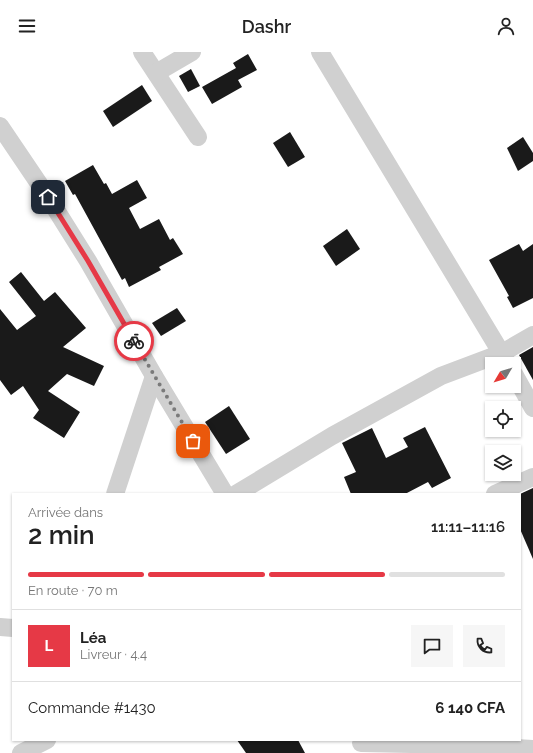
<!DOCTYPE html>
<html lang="fr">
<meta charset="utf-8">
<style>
body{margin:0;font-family:Raleway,sans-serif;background:#f6f6f6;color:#222;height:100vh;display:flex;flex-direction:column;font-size:15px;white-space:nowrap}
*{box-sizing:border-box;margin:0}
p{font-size:13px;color:#767676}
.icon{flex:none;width:22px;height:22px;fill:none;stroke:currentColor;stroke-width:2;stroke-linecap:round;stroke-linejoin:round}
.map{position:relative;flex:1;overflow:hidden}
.drawer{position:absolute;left:12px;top:441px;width:509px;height:248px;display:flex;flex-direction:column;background:#fff;border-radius:0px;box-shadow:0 1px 3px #0004}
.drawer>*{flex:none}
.needle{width:26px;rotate:232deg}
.buttons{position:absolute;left:485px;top:305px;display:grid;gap:8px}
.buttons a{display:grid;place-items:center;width:36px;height:36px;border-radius:0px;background:#fff;box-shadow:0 1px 3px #0004;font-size:20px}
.pin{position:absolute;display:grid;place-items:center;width:34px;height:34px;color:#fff;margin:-17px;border-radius:8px;box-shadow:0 2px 6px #0006}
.courier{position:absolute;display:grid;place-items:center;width:40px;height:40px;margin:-20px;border:3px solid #e63946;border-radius:50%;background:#fff;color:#222;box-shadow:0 1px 5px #0007}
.overview em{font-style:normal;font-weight:600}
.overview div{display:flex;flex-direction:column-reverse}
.overview{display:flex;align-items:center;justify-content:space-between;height:68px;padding:0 16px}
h1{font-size:26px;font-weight:600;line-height:30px}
.bar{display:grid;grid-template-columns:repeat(4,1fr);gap:6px 4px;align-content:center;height:48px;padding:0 16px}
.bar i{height:5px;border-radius:3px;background:#e0e0e0}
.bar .active{background:#e63946}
.bar p{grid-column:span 4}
.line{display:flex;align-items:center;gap:10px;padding:0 16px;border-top:1px solid #e0e0e0}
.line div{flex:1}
.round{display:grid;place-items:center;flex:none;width:42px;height:42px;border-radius:0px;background:#f6f6f6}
header{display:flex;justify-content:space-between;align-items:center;height:52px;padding:0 16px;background:#fff;font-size:18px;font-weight:600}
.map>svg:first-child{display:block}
.building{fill:#1a1a1a}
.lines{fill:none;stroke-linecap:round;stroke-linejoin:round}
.minor{stroke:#d0d0d0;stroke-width:18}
.done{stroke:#7a7a7a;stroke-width:4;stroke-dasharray:0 7.2}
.route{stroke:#e63946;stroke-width:5}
</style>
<header><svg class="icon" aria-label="menu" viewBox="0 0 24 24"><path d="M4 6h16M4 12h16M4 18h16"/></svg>Dashr<svg class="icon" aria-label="person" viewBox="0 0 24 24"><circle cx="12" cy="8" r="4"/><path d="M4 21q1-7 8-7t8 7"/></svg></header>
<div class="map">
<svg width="533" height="701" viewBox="0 0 533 701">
<rect width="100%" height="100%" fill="#fff"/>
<g class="building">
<polygon points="248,2 257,18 238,28 242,35 212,52 202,35 236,16 233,11"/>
<polygon points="191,17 200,34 188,40 179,24"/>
<polygon points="142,33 152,49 113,75 103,59"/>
<polygon points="290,80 305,105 288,115 273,91"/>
<polygon points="523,85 533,101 533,109 518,119 507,96"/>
<polygon points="93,113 104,132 106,131 112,142 137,128 147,146 129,156 140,177 159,167 170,188 173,186 183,202 159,215 161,218 129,235 125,226 122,228 75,142 73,143 65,129"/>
<polygon points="347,177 360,197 336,214 323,194"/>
<polygon points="519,192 523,199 533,192 533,246 513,256 507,245 509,244 489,208"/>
<polygon points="21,220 44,249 55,240 86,276 63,295 104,314 94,334 67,322 48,339 80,360 64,386 33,366 39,358 23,334 11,343 0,328 0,257 17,278 36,264 9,230"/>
<polygon points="177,256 186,269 161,284 152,271"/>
<polygon points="533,295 533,328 519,303"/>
<polygon points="229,354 250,387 226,402 205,370"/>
<polygon points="425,375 451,426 432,436 428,430 405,442 351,442 344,425 356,420 342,391 372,376 386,406 408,395 403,386"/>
<polygon points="533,436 533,507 520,477 520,442"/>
<polygon points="237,688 298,688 305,701 246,701"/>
</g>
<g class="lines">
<g class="minor">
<polyline points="142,0 198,85"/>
<polyline points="320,0 508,312"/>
<polyline points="156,21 192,0"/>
<polyline points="0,74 48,145 88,209 154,324 225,442"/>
<polyline points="514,322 533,356"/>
<polyline points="115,442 154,324"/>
<polyline points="236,442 332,384 441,324 502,301 533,283"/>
<polyline points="495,442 533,425"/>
<polyline points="0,575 13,576"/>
<polyline points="361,691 461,693 533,697"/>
<polyline points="21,701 47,688"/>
</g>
</g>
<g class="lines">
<polyline class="done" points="134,289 193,389"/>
<polyline class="route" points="48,145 88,209 134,289"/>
</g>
</svg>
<div class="buttons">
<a><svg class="needle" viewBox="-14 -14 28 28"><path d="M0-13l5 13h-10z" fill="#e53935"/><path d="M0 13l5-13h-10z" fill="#767676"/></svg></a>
<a><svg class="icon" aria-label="locate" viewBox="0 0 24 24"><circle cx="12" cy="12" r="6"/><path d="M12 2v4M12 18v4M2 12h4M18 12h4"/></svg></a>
<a><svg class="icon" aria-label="layers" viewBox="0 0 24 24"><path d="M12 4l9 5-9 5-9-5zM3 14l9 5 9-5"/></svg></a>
</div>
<div class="pin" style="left:193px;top:389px;background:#ea580c"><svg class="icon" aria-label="bag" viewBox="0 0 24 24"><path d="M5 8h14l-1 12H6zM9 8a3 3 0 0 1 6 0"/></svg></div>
<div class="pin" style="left:48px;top:145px;background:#1f2937"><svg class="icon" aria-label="home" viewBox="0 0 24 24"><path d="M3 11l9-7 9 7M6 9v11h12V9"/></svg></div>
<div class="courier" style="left:134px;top:289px"><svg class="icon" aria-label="bike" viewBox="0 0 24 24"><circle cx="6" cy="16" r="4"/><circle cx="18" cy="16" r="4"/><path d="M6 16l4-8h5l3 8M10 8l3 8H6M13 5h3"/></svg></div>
<section class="drawer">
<div class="overview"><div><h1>2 min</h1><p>Arrivée dans</p></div><em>11:11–11:16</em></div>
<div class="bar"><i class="active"></i><i class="active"></i><i class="active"></i><i></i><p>En route · 70 m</p></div>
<div class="line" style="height:72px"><b class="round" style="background:#e63946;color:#fff">L</b><div><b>Léa</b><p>Livreur · 4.4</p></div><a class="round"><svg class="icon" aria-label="chat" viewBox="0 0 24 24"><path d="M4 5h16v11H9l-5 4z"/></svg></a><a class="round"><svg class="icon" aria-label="phone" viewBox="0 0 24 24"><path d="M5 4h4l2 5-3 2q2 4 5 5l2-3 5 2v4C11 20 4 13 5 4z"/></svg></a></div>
<div class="line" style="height:52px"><div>Commande #1430</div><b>6 140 CFA</b></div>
</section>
</div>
